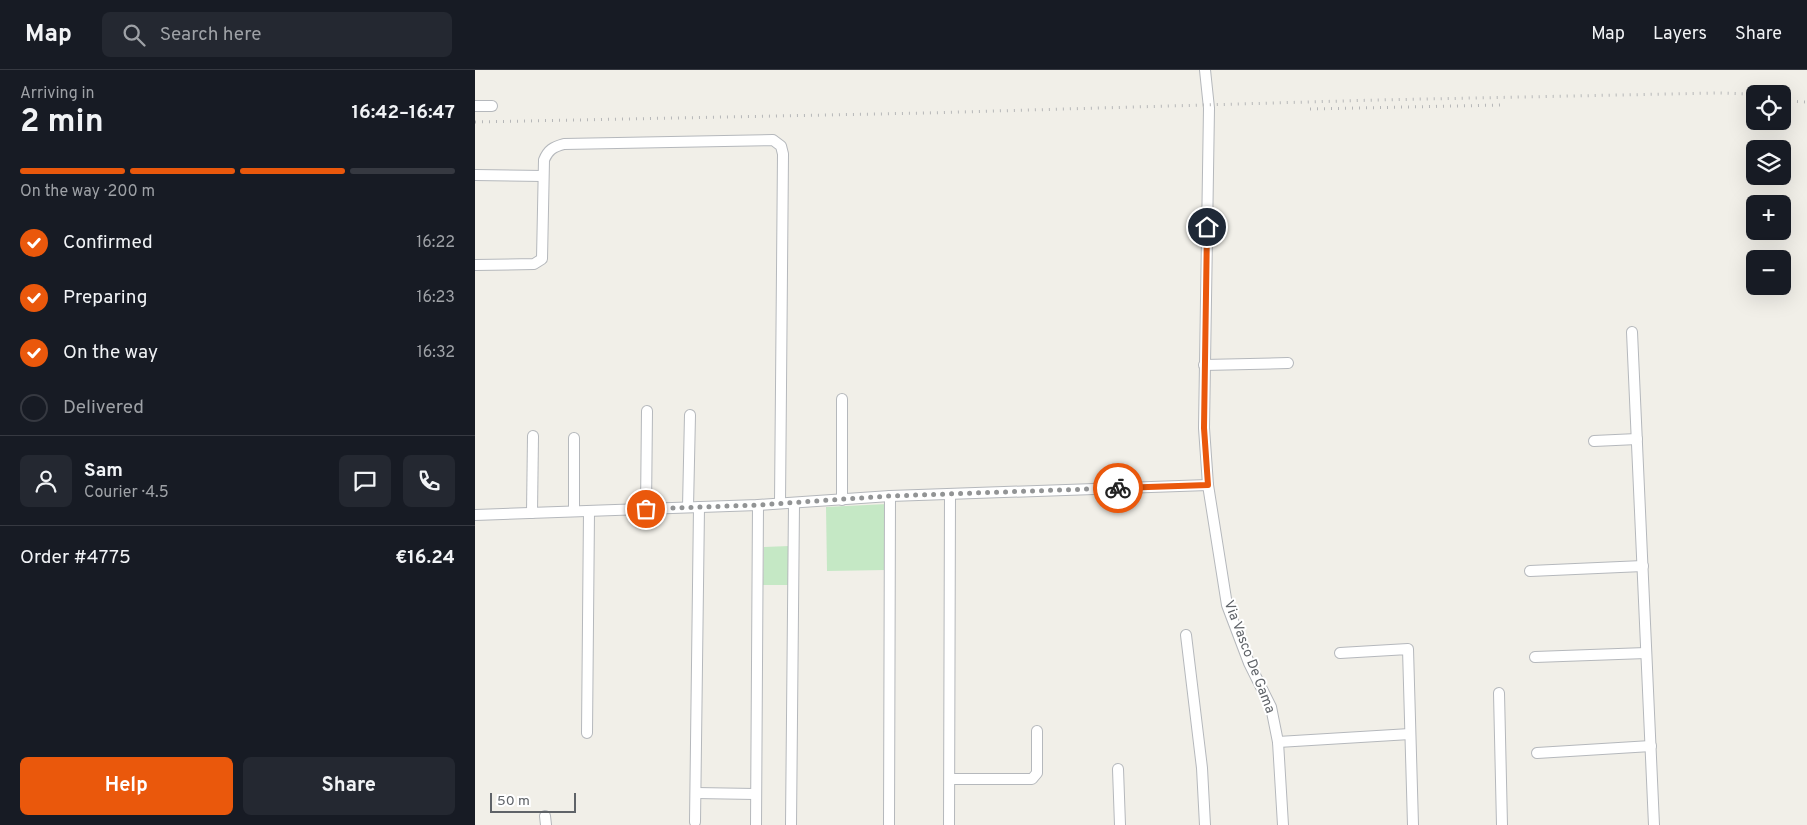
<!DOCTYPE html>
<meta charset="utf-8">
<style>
body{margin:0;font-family:Overpass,sans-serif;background:#242831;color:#f1f3f6;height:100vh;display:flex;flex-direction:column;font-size:19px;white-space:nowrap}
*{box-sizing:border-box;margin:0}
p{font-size:16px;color:#9ea1a6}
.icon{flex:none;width:28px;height:28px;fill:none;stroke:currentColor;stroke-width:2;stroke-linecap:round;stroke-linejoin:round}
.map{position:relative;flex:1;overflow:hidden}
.panel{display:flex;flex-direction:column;background:#171b24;width:475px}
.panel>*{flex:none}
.controls{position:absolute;left:1271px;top:15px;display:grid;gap:10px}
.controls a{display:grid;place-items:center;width:45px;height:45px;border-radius:8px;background:#171b24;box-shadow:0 5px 20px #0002;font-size:25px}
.scale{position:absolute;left:15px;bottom:12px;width:86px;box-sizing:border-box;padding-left:5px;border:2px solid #5f6368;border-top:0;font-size:14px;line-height:18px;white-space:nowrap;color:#5f6368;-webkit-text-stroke:4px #fff;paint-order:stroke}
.pin{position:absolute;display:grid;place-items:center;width:42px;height:42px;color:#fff;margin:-21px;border:2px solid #fff;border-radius:50%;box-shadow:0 1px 5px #0007}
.courier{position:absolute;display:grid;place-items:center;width:50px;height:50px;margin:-25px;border:4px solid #ea580c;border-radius:50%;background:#fff;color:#222;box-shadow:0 1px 6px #0007}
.head em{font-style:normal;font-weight:700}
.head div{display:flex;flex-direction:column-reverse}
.head{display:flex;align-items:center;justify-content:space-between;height:85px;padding:0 20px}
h1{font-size:32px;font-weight:700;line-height:38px}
.bar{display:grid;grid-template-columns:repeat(4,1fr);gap:8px 5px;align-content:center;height:60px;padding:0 20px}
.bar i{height:6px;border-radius:4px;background:#363941}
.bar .active{background:#ea580c}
.bar p{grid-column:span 4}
.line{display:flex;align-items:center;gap:12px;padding:0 20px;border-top:1px solid #363941}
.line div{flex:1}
.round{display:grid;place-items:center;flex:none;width:52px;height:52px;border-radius:8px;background:#242831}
ol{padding:0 20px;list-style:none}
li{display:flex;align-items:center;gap:15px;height:55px}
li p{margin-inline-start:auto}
li .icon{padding:5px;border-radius:50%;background:#ea580c;color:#fff;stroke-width:4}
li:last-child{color:#9ea1a6}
li i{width:28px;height:28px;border:2px solid #363941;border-radius:50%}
.action{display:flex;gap:10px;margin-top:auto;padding:10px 20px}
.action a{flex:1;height:58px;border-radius:8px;background:#ea580c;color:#fff;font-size:20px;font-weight:700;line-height:58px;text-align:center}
.action a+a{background:#242831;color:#f1f3f6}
header{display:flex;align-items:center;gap:30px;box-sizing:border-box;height:70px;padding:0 25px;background:#171b24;border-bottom:1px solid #363941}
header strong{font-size:24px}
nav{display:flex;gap:28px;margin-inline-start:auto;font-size:18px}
.search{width:350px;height:45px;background:#242831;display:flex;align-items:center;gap:12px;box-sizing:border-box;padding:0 18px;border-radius:8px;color:#9ea1a6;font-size:19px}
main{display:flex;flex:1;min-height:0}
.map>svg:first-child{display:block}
.green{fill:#c5e8c5}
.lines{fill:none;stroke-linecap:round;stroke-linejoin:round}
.street-casing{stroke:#b5b8bc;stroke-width:12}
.street{stroke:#fff;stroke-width:10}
.rail{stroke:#b6b7b8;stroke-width:3;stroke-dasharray:1 6;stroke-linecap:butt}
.done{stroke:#929495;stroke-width:5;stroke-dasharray:0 9}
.route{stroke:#ea580c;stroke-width:6}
.labels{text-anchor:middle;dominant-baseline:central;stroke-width:4;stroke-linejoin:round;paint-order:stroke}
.street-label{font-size:14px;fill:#5f6368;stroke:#fff}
</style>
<header>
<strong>Map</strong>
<div class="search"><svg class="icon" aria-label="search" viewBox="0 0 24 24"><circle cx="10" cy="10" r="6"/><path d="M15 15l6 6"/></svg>Search here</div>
<nav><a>Map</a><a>Layers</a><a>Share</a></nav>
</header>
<main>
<section class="panel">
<div class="head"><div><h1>2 min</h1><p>Arriving in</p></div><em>16:42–16:47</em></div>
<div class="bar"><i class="active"></i><i class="active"></i><i class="active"></i><i></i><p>On the way · 200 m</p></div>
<ol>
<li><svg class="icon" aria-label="check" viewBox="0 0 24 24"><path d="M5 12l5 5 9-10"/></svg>Confirmed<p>16:22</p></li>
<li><svg class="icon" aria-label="check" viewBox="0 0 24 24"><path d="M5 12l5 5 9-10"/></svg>Preparing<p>16:23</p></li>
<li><svg class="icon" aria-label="check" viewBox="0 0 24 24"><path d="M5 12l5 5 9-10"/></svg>On the way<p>16:32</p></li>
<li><i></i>Delivered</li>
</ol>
<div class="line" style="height:90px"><a class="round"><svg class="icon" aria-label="person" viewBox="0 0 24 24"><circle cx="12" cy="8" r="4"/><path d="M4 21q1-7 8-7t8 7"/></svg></a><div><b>Sam</b><p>Courier · 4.5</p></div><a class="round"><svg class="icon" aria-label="chat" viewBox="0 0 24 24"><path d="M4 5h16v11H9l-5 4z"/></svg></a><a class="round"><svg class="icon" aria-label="phone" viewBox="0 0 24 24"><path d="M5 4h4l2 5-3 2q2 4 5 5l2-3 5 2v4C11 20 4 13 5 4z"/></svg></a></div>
<div class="line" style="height:65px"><div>Order #4775</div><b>€16.24</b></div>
<div class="action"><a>Help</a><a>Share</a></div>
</section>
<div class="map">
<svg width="1332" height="755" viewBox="0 0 1332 755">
<rect width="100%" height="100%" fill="#f1efe8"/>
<g class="green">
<polygon points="412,434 411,500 352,501 351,437"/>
<polygon points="314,476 314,515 288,515 289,477"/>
</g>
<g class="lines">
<defs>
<g id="street">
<polyline points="730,0 734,38 729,358 733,415 752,535 774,593 796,637 803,672 808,755"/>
<polyline points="0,36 17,36"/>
<polyline points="0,105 68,106"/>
<path d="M0,195l59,-1 8,-5 2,-99c4,-10 9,-13 20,-16l209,-4 8,6 2,8 -3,349"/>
<polyline points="1157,262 1179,755"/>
<polyline points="729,295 813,293"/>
<polyline points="367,329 367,430"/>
<polyline points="1119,371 1162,369"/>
<polyline points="213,437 215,345"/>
<polyline points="171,439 172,341"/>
<polyline points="99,441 99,368"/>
<polyline points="57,443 58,366"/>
<polyline points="0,445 283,435 415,426 733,415"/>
<polyline points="1055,501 1168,496"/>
<polyline points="711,565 727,698 730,755"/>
<polyline points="865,583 933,579 938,755"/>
<polyline points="1060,587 1171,583"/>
<polyline points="1024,623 1027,755"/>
<polyline points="112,663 114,441"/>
<polyline points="803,672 935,664"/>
<polyline points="1062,683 1176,676"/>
<polyline points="643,699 645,755"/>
<polyline points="475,709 557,709 562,703 562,661"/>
<polyline points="221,723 280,724"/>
<polyline points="70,746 71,755"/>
<polyline points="220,752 224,437"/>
<polyline points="281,755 283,435"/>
<polyline points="316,755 319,433"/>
<polyline points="414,755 415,426"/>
<polyline points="474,755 475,424"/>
</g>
</defs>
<use href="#street" class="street-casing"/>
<use href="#street" class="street"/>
<g class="rail">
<polyline points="1308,31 1332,32"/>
<polyline points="835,39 1028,35"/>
<polyline points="0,52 451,43 902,30 1242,23 1280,24"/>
</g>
</g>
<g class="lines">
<polyline class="done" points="171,439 283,435 414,426 643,418"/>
<polyline class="route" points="643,418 733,415 729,358 732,157"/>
</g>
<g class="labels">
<g class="street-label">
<text transform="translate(774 587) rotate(69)">Via Vasco De Gama</text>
</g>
</g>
</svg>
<div class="controls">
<a><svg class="icon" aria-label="locate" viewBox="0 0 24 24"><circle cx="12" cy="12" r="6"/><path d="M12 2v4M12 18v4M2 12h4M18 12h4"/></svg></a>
<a><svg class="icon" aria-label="layers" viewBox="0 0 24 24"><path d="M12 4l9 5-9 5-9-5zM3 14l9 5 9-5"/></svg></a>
<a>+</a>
<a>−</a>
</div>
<div class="scale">50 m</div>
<div class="pin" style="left:171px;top:439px;background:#ea580c"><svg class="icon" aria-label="bag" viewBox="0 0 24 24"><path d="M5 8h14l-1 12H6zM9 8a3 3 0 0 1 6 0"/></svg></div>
<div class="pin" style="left:732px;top:157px;background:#1f2937"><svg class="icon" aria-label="home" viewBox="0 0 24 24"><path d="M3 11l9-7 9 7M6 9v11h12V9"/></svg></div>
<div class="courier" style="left:643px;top:418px"><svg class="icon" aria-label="bike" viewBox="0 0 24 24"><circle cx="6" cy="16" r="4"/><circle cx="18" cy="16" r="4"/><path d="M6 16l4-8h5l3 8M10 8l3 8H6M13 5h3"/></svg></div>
</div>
</main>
